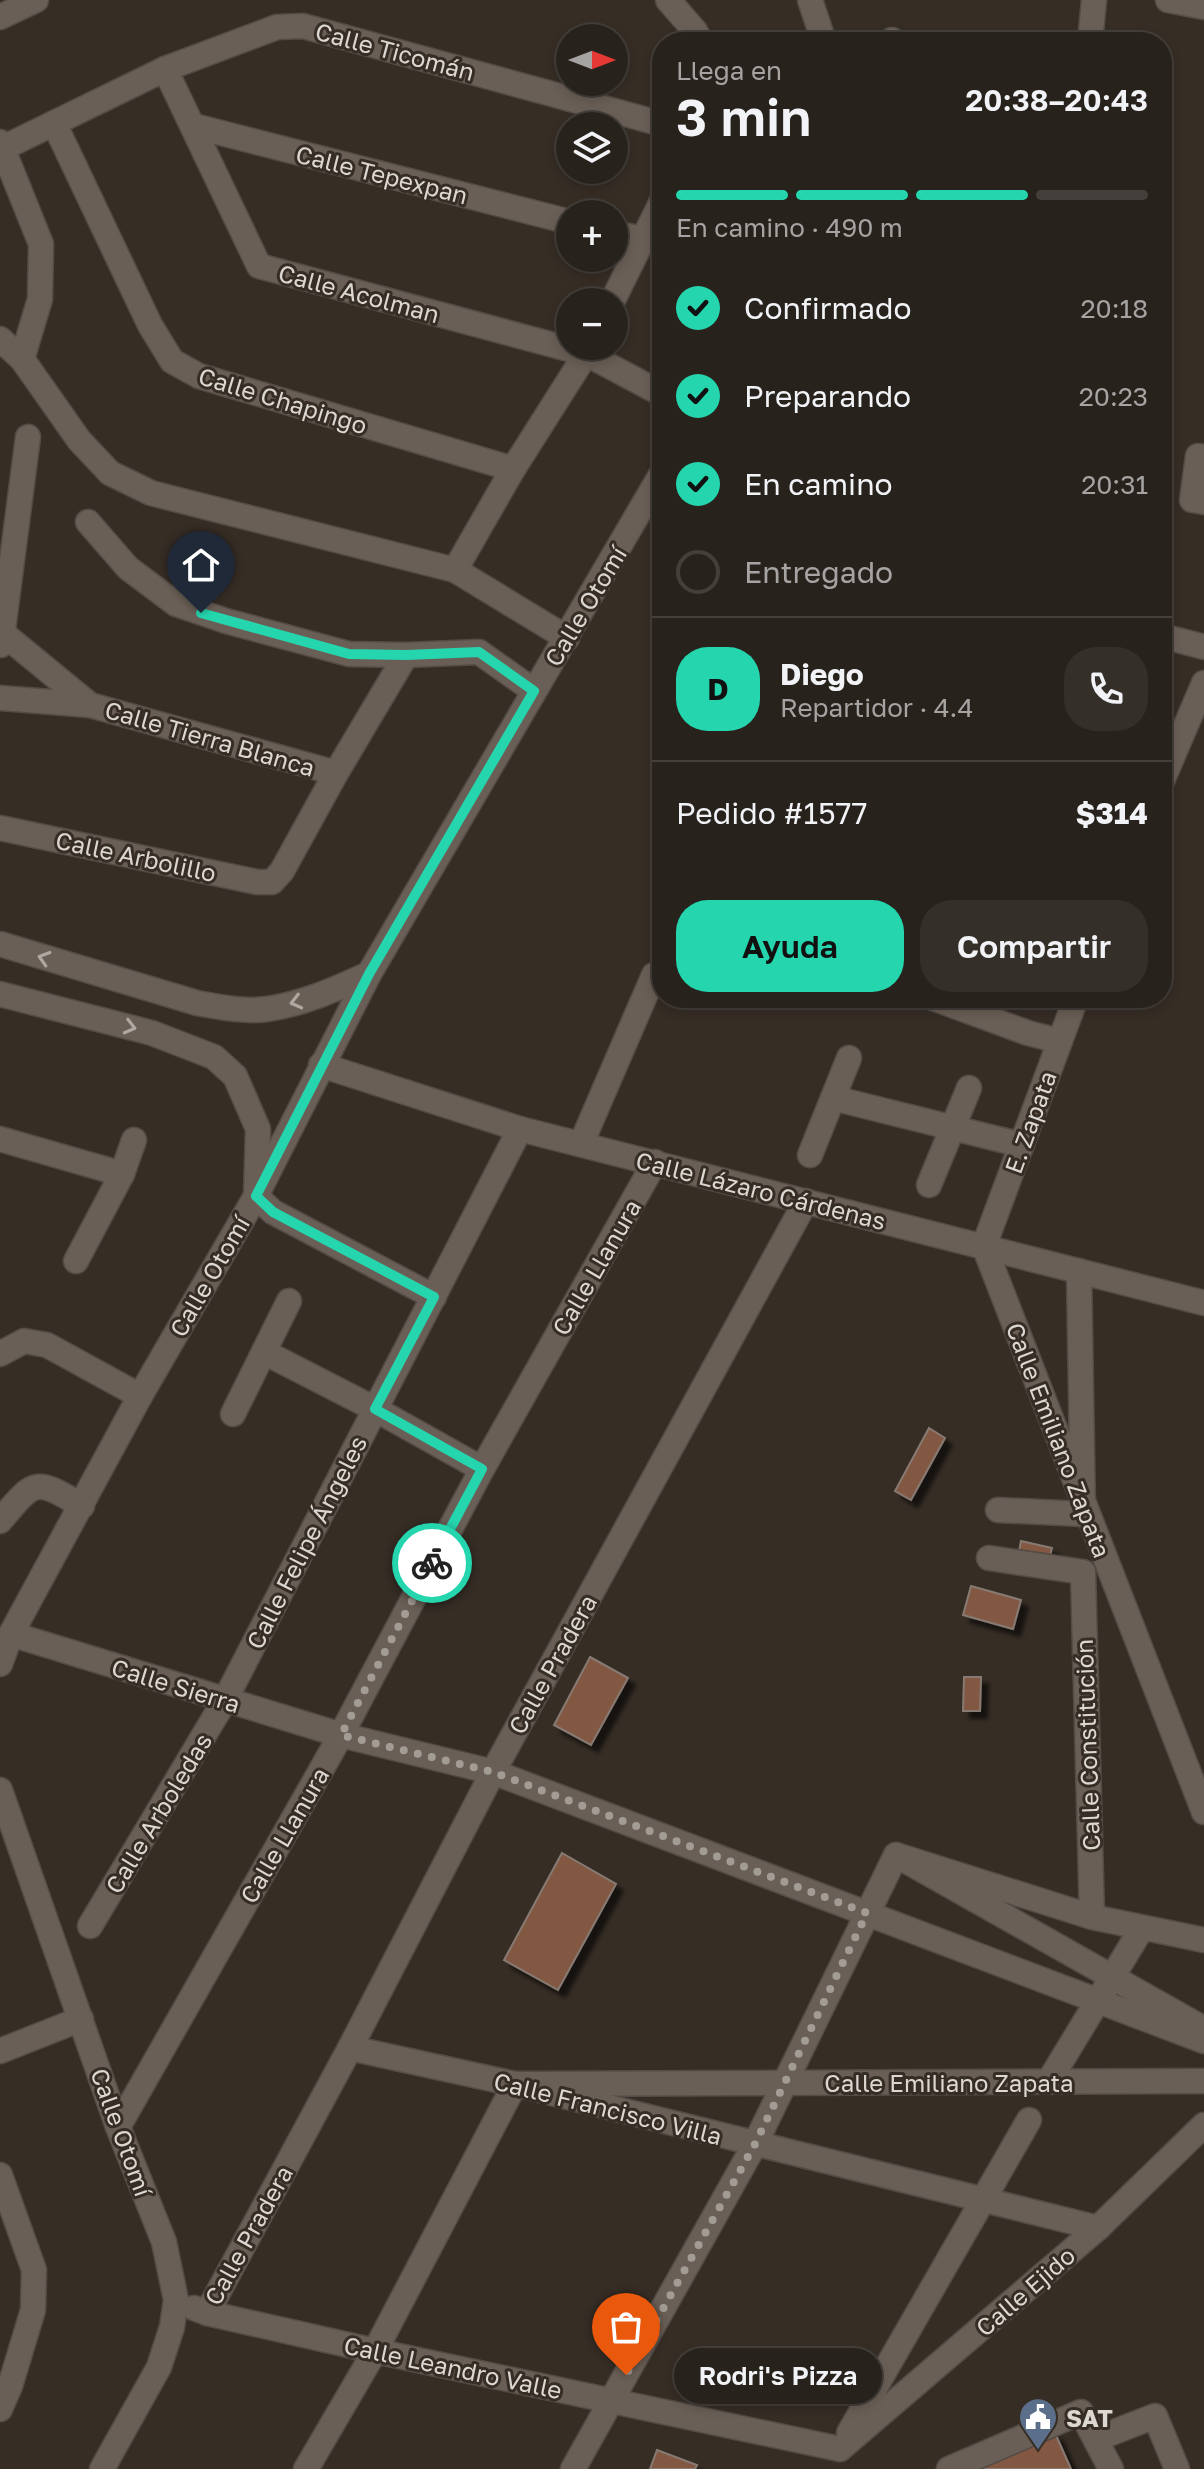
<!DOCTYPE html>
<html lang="es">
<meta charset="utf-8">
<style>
body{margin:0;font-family:"Golos Text",sans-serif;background:#342f29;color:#f1f3f6;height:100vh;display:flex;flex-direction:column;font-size:30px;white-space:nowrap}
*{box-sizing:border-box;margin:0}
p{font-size:26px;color:#a5a4a3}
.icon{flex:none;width:44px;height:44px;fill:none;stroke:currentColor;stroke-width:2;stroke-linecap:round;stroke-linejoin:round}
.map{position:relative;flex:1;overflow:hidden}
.details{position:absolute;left:652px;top:32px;width:520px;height:976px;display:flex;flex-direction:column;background:#28221c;border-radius:32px;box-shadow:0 4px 12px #0003,0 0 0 2px #443f3b}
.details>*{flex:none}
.needle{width:52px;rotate:90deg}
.controls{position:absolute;left:556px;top:24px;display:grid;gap:16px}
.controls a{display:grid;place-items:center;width:72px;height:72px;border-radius:50%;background:#28221c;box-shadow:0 4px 12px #0003,0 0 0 2px #443f3b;font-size:40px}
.pin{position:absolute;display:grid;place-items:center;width:68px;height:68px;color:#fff;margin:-82px -34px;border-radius:50% 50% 50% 0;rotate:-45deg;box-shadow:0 0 8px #0007}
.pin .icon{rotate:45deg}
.courier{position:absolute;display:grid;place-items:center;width:80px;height:80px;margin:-40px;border:6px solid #25d5ae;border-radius:50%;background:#fff;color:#222;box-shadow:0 2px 10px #0007}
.bubble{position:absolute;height:56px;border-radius:28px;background:#28221c;box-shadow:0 4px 12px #0003,0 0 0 2px #443f3b;font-size:26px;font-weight:600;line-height:56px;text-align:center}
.summary em{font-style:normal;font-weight:600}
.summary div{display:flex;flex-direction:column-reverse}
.summary{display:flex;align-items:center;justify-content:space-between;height:136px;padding:0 24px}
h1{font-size:52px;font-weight:600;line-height:60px}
.bar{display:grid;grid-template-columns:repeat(4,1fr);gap:12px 8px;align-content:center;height:96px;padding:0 24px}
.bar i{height:10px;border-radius:6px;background:#443f3b}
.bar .selected{background:#25d5ae}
.bar p{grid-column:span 4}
.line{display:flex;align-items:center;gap:20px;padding:0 24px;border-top:2px solid #443f3b}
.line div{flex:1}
.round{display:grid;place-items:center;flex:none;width:84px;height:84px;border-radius:32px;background:#342f29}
ol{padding:0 24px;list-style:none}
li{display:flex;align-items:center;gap:24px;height:88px}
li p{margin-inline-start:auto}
li .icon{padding:8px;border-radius:50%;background:#25d5ae;color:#111;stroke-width:4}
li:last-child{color:#a5a4a3}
li i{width:44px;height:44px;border:4px solid #443f3b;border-radius:50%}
.action{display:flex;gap:16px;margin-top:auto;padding:16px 24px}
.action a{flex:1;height:92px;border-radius:32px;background:#25d5ae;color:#111;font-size:32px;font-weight:600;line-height:92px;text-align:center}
.action a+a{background:#342f29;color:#f1f3f6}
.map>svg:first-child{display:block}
.building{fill:#825843;stroke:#877a73;stroke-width:2;filter:url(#shadow)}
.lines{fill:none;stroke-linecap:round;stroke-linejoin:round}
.minor-casing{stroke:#534b45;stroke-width:27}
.minor{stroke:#6a5f56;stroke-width:24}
.oneway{stroke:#afa7a0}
.done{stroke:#a39c95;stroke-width:8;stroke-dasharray:0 14.4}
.route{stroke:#25d5ae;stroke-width:10}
.labels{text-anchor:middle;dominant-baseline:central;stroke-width:6;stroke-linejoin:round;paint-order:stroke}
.street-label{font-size:24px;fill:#ddd7d2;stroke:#362d25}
.poi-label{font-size:24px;font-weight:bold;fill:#ddd7d2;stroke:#362d25;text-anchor:start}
</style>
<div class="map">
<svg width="1204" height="2469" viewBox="0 0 1204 2469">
<defs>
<filter id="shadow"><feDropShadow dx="7" dy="7" stdDeviation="2" flood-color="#0009"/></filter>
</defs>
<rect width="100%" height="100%" fill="#362d25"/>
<g class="building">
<polygon points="929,1428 945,1438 911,1500 895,1491"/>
<polygon points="1021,1541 1052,1548 1048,1563 1018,1557"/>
<polygon points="971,1586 1021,1600 1013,1629 963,1615"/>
<polygon points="590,1657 628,1678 591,1745 554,1725"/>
<polygon points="964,1677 981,1677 980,1711 963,1711"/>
<polygon points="562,1853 616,1884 558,1990 504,1960"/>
<polygon points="1055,2433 1071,2469 972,2469"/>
<polygon points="657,2450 697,2465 695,2469 650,2469"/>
</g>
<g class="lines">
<defs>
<g id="minor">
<polyline points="668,0 695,31 701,42"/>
<polyline points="810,0 824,42"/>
<polyline points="1168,0 1204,7"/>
<polyline points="0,17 36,0"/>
<polyline points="892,40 895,42"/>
<polyline points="1090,42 1094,0"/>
<polyline points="165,69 259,266 587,354 662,394"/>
<polyline points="54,123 150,325 172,361 199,376 513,469"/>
<polyline points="194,126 570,222"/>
<polyline points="0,142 41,244 40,299 22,359"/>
<polyline points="3,148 165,69 277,27 303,26 662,124"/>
<polyline points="614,233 642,239"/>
<polyline points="612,302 662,201"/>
<polyline points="0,339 22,359 79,440 110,473 151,493 455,570 567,638"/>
<polyline points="1204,457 1198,456 1192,500 1204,502"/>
<polyline points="88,522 128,568 176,604 226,621 349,654 406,655 479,652 534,691"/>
<polyline points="455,570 513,469 591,346"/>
<polyline points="0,631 90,705 336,773"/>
<polyline points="1162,636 1204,647"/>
<polyline points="1,645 28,437"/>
<polyline points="0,698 90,705"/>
<polyline points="1162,781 1204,683"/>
<polyline points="0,828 257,882 272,882 282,871 336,773 406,655"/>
<path d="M0,944l197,59c22,4 47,9 70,6 36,-5 69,-20 102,-35"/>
<polyline points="0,994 152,1033 214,1057 235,1076 258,1129 256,1196 273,1212 434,1297"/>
<polyline points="933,998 1028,1033 1059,1041"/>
<polyline points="1076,998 984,1246 1204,1812"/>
<polyline points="321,1065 520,1129 1204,1303"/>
<polyline points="833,1098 1022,1145"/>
<polyline points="0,1139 122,1174"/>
<polyline points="581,1144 654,975"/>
<polyline points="810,1155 849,1058"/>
<polyline points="929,1185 969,1088"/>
<polyline points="76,1261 122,1174 134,1140"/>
<polyline points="264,1352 375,1409 482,1469"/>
<polyline points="0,1354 24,1341 47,1345 140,1396"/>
<polyline points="233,1414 289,1301"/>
<polyline points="998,1510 1083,1514 1079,1271"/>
<path d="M0,1521c35,-41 34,-44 82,-15"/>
<polyline points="989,1558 1083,1572 1092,1917"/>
<polyline points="11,1634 341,1735 493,1772 1204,2041"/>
<polyline points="0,1664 11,1634 140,1396 256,1196 369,974 662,473"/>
<polyline points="0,1790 118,2127 164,2242 176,2300 172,2327 159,2367 102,2469"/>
<polyline points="90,1926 225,1700 520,1129"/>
<polyline points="1197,2025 896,1855 1092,1917 1204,1940"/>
<polyline points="350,2048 515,2084 1098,2228"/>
<polyline points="0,2051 81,2019"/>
<polyline points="1049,2081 1142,1928"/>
<polyline points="118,2127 341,1735 482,1469 655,1162"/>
<polyline points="0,2175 34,2270 33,2310 10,2386 0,2409"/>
<polyline points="194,2308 207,2313 375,2351 840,2449"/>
<polyline points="207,2313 350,2048 493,1772 806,1201"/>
<polyline points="849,2433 1029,2120"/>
<polyline points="1096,2439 1155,2416 1177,2469"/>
<polyline points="840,2449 1098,2228 1204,2125"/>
<polyline points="306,2469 375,2351 515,2084 1204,2081"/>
<polyline points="573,2469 755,2144 896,1855"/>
<polyline points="949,2469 1081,2412 1111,2469"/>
</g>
</defs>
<use href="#minor" class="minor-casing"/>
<use href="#minor" class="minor"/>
</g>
<defs><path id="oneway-chevron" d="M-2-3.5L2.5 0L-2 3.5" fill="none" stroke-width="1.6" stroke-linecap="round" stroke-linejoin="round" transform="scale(2)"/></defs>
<g class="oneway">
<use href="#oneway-chevron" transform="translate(44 958) rotate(-163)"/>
<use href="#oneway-chevron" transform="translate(296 1002) rotate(166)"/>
<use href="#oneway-chevron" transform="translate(130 1027) rotate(14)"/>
</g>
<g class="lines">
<polyline class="done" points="432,1563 341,1735 493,1772 867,1913 755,2144 626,2375"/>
<polyline class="route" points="201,613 349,654 406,655 479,652 534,691 369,974 256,1196 273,1212 434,1297 375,1409 482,1469 432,1563"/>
</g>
<defs>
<symbol id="civic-pin" viewBox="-11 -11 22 30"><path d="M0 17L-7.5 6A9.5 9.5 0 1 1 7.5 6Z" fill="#5c6f8a" stroke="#362d25"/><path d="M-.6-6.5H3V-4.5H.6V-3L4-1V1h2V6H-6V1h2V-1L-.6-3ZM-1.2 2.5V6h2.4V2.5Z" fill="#fff"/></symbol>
</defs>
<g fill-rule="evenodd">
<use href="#civic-pin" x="1016" y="2395" width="44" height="60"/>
</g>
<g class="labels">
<g class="street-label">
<text transform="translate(395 51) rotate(15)">Calle Ticomán</text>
<text transform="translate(382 174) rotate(14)">Calle Tepexpan</text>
<text transform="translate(359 293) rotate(15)">Calle Acolman</text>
<text transform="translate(283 400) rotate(17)">Calle Chapingo</text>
<text transform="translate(585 606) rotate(-59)">Calle Otomí</text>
<text transform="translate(210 738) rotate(16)">Calle Tierra Blanca</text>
<text transform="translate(136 856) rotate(12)">Calle Arbolillo</text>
<text transform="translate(1030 1122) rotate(-70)">E. Zapata</text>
<text transform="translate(761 1190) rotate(14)">Calle Lázaro Cárdenas</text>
<text transform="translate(596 1267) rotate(-60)">Calle Llanura</text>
<text transform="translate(209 1276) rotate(-60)">Calle Otomí</text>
<text transform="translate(1059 1440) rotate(69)">Calle Emiliano Zapata</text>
<text transform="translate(306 1542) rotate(-63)">Calle Felipe Ángeles</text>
<text transform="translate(552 1664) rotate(-61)">Calle Pradera</text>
<text transform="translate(176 1685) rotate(17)">Calle Sierra</text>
<text transform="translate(1087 1745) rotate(-92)">Calle Constitución</text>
<text transform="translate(158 1813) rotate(-59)">Calle Arboledas</text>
<text transform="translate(284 1835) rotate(-60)">Calle Llanura</text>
<text x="949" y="2082">Calle Emiliano Zapata</text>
<text transform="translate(608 2108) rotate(14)">Calle Francisco Villa</text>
<text transform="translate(122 2132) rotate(70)">Calle Otomí</text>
<text transform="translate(248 2235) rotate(-61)">Calle Pradera</text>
<text transform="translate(1025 2291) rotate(-41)">Calle Ejido</text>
<text transform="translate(453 2367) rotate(12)">Calle Leandro Valle</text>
</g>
<g class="poi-label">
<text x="1066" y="2417">SAT</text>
</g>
</g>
</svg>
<div class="controls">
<a><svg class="needle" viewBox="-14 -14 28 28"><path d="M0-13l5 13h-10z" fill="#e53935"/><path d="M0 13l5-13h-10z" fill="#a5a4a3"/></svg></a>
<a><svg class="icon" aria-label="layers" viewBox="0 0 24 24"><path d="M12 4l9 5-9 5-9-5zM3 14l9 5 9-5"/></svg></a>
<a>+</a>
<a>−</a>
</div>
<div class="pin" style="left:626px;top:2375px;background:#ea580c"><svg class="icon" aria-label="bag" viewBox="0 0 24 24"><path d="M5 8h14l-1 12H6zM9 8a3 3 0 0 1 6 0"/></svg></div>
<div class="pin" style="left:201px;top:613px;background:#1f2937"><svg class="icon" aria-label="home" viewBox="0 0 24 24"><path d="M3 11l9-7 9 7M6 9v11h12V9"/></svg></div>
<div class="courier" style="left:432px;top:1563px"><svg class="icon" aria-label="bike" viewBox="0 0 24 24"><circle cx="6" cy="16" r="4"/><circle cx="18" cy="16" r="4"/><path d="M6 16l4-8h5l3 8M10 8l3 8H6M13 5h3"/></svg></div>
<div class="bubble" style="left:674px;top:2348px;width:208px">Rodri's Pizza</div>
<section class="details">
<div class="summary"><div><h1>3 min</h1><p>Llega en</p></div><em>20:38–20:43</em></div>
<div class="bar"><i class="selected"></i><i class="selected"></i><i class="selected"></i><i></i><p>En camino · 490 m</p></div>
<ol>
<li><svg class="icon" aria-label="check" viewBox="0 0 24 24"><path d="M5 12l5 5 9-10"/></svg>Confirmado<p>20:18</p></li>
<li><svg class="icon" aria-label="check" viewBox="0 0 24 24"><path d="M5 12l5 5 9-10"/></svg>Preparando<p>20:23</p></li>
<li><svg class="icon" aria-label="check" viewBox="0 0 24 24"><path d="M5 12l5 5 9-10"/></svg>En camino<p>20:31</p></li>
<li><i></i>Entregado</li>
</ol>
<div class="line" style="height:144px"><b class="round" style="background:#25d5ae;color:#111">D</b><div><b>Diego</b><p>Repartidor · 4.4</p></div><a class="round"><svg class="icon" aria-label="phone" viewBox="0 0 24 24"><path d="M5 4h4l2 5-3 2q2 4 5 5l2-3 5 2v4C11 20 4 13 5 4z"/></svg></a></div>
<div class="line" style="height:104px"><div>Pedido #1577</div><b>$314</b></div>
<div class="action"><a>Ayuda</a><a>Compartir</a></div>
</section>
</div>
